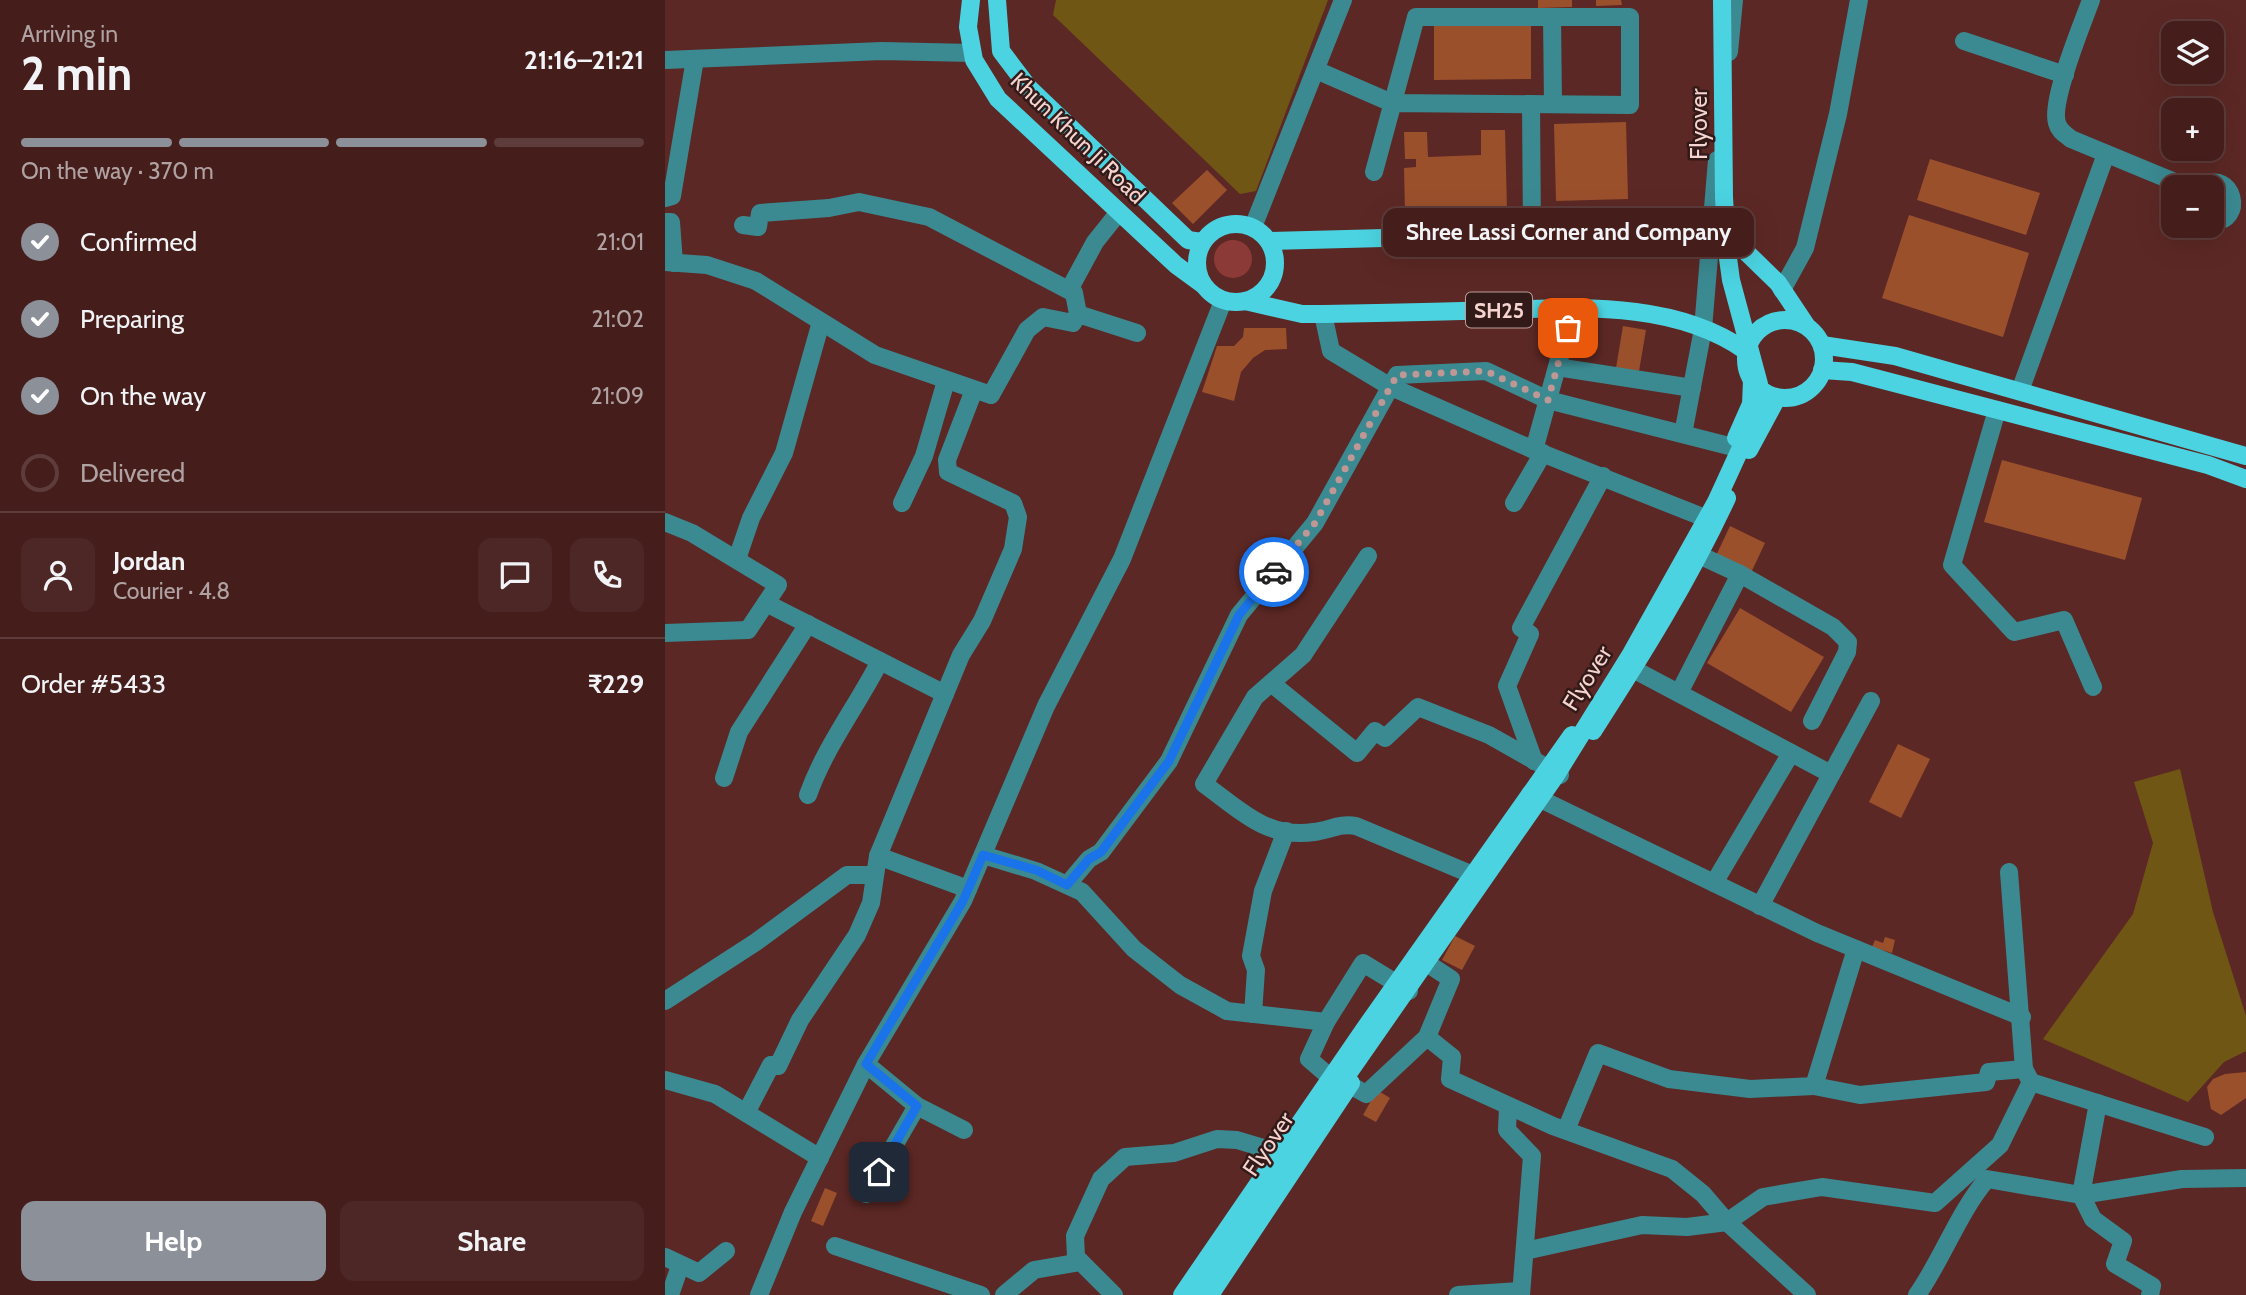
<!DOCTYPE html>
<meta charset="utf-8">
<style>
body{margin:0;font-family:Cabin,sans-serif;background:#4c2725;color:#f1f3f6;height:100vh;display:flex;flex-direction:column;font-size:26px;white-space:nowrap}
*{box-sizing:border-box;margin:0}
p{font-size:23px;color:#b0a2a3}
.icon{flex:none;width:38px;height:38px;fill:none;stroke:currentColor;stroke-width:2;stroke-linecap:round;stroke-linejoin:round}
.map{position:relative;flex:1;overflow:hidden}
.details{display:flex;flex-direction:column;background:#451e1c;width:665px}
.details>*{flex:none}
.controls{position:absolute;left:1496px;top:21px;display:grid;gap:14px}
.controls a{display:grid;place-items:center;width:63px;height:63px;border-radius:14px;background:#451e1c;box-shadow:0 7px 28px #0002,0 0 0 2px #5d3c3b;font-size:35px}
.pin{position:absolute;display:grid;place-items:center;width:60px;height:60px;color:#fff;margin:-30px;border-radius:14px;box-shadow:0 4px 10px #0006}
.courier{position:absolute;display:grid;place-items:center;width:70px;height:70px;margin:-35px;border:5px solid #1a73e8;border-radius:50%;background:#fff;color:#222;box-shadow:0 2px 9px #0007}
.bubble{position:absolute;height:49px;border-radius:14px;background:#451e1c;box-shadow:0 7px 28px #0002,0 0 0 2px #5d3c3b;font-size:23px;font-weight:700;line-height:49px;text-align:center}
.headline em{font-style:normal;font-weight:700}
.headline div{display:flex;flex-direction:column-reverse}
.headline{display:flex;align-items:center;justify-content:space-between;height:119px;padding:0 21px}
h1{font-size:46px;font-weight:700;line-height:52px}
.bar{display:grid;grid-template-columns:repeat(4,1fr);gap:10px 7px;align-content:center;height:84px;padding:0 21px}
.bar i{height:9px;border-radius:5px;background:#5d3c3b}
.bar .active{background:#8c9099}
.bar p{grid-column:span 4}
.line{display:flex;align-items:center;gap:18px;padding:0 21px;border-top:2px solid #5d3c3b}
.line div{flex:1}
.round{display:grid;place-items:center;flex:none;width:74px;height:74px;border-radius:14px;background:#4c2725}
ol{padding:0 21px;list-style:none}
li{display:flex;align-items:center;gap:21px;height:77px}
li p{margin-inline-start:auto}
li .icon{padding:7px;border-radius:50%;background:#8c9099;color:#fff;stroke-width:4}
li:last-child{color:#b0a2a3}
li i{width:38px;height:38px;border:4px solid #5d3c3b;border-radius:50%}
.action{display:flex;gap:14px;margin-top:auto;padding:14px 21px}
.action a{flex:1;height:80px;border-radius:14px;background:#8c9099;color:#fff;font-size:28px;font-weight:700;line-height:80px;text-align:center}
.action a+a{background:#4c2725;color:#f1f3f6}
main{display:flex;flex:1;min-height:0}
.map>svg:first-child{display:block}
.green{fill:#705615}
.water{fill:#8c3a37}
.building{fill:#9b502c}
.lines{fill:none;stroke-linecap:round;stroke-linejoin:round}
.minor{stroke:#3b8a92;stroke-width:18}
.major{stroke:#4bd3e1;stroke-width:18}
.major-bridge{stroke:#4bd3e1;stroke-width:18}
.done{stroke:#bf9794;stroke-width:7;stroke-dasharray:0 12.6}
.route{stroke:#1a73e8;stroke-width:9}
.labels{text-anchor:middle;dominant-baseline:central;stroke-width:5;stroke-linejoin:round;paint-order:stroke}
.shield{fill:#321a18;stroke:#ba9c98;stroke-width:2}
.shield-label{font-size:21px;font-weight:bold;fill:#f5d3cf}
.street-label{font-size:23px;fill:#f5d3cf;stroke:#321a18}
</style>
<main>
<section class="details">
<div class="headline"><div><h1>2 min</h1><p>Arriving in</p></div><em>21:16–21:21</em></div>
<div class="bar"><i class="active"></i><i class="active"></i><i class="active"></i><i></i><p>On the way · 370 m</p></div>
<ol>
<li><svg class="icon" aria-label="check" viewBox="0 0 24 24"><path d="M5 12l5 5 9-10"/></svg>Confirmed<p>21:01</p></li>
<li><svg class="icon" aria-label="check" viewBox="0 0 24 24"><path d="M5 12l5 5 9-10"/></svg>Preparing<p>21:02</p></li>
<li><svg class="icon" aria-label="check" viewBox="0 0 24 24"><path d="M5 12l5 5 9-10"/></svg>On the way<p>21:09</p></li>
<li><i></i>Delivered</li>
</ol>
<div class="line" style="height:126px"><a class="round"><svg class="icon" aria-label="person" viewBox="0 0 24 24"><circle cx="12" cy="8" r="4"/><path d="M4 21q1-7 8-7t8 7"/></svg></a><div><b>Jordan</b><p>Courier · 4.8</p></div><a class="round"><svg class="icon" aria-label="chat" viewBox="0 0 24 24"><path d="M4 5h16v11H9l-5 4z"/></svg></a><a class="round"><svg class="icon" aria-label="phone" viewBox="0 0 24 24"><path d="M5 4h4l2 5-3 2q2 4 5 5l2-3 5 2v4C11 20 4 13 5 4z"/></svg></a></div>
<div class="line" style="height:91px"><div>Order #5433</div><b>₹229</b></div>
<div class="action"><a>Help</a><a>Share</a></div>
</section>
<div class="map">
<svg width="1581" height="1295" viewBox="0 0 1581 1295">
<rect width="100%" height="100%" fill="#5c2825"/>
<g class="green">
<polygon points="391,0 663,0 591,191 575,194 388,15"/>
<polygon points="1515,769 1548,912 1581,1016 1581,1051 1559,1062 1523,1102 1378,1039 1468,914 1488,843 1469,782"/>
</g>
<circle class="water" cx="568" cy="259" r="19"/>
<g class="building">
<polygon points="873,0 907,0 907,7 873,8"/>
<polygon points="931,0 956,0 957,5 931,6"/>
<polygon points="769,26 866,26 866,79 769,80"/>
<polygon points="961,122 963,199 891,201 889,124"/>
<polygon points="816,130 840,130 842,210 740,212 739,168 751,167 751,159 740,159 739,132 762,132 763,157 816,155"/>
<polygon points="1265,159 1375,193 1361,235 1252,200"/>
<polygon points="542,170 562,190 528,224 507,203"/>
<polygon points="1244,215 1364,253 1338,337 1217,298"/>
<polygon points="958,326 981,330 973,377 950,374"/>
<polygon points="579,328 621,328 622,349 600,350 588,358 576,372 569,401 537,392 552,346 569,346 578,337"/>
<polygon points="1337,460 1477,498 1460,560 1319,522"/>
<polygon points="1065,526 1100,543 1084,577 1049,560"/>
<polygon points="1075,608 1159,657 1126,712 1042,663"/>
<polygon points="1233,744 1265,759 1236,818 1204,802"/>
<polygon points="790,936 810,946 797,970 777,960"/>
<polygon points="1220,937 1230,940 1227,953 1207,947 1210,940 1218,943"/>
<polygon points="1581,1072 1581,1098 1556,1115 1546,1109 1542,1087 1548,1079 1560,1074"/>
<polygon points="712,1090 725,1098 711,1122 698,1115"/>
<polygon points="160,1188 172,1193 158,1226 146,1221"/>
</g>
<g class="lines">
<g class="minor">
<path d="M1426,0c-9,25 -41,101 -34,123 2,8 8,11 14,16l116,48"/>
<polyline points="887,17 888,104"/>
<polyline points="1299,41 1400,75"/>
<polyline points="1064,52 1069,0"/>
<polyline points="0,60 217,51 307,53"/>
<polyline points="651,70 727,103 965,105 965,17 751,17 709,172"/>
<polyline points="866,104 867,234"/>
<path d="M1537,187c31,-20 44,36 10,34"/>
<polyline points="0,198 7,196 30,59"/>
<polyline points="0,222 6,222 9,263"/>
<polyline points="78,225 93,227 95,213 164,208 194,202 264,217 409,293 413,314"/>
<polyline points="588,227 678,0"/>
<polyline points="0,262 42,265 91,281 210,355 326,395 362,330 378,317 408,323 413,314 472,333"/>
<polyline points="404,290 430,242 454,212"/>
<polyline points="1117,290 1140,248 1173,114 1194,0"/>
<polyline points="658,314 666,351 724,386 869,450 1050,522"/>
<polyline points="892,367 1027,388"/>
<polyline points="1355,391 1441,154"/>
<polyline points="1332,410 1287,565 1349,632 1399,620 1428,687"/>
<polyline points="1018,434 1038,329 1052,160"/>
<polyline points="869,450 908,309"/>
<polyline points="237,503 259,456 281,381"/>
<polyline points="849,503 878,453"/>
<polyline points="0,522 27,533 113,585 83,630 0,633"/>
<polyline points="1034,555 1075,574"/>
<polyline points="703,556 638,655 606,683 692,753 710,731 720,738 753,707 824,735 895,775"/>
<polyline points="72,559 86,518 119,453 156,322"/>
<polyline points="101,603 280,694"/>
<polyline points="968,669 1166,774"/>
<path d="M606,683l-16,14 -51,87c36,26 62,55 110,48 16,-2 26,-9 42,-6l117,49"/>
<polyline points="1014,693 1075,574 1168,627 1183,642 1182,652 1147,721"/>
<polyline points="869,761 842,686 865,634 856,628 938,476"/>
<polyline points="59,778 74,732 143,624"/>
<polyline points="865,794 1152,933 1357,1017"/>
<path d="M143,795c17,-48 49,-89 72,-134"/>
<polyline points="318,855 371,871 417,892 469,949 515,985 562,1011 661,1022"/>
<polyline points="213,856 303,889"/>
<polyline points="1344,872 1359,1069 1366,1082 1540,1137"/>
<polyline points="1049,883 1126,753"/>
<polyline points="402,885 424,859 436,852 504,761 574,615 650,523 732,375 821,371 883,400 1068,447"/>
<polyline points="1095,906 1206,701"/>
<polyline points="751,956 786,979 762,1037 787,1057 785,1079 888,1126 1007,1169 1038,1194 1062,1222 1142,1295"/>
<polyline points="0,1001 91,942 182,875 209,875"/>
<polyline points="588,1014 591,970 586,956 598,891 621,831"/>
<polyline points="201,1064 252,1106 299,1130"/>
<polyline points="666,1078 644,1059 661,1022 698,963 744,991"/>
<polyline points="0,1080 50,1094 155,1158"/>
<polyline points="685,1085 701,1094 762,1037"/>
<polyline points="1149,1086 1195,1095 1321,1082 1324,1072 1359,1069"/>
<polyline points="1433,1103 1416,1195 1428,1219 1458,1241 1450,1264 1487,1286 1485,1295"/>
<polyline points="843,1107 842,1130 867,1156 856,1295"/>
<polyline points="81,1113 106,1065 113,1066 135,1020 192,935 206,903 213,856 296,655 317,621 348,549 353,517 348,503 283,472 282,460 309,390"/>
<polyline points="901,1130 933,1053 1004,1079 1085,1089 1149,1086 1191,949"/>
<polyline points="201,1194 252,1106"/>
<polyline points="170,1246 316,1295"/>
<polyline points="860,1251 977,1225 1022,1227 1062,1222 1098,1197 1157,1187 1270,1203 1335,1145 1366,1082"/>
<polyline points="0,1257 34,1273 61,1251"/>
<polyline points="5,1295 15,1266"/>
<polyline points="94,1295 128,1212 201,1064 298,901 381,706 457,559 558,301"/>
<polyline points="339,1295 369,1270 416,1262"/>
<polyline points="449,1295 411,1257 410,1236 436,1179 460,1157 509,1153 552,1139 572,1140 615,1153"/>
<polyline points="793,1295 855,1291"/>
<path d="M1252,1295c26,-37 41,-82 70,-116l94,16 101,-16 64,-1"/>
</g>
<g class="major">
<polyline points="306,0 303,27 309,60 333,99 511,265 537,284"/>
<polyline points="332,0 336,51 364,88 523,240 537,242"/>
<circle cx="571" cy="263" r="39"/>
<polyline points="604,241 867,234 1045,233 1078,249 1113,283 1141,325"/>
<path d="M580,301l57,13h21c57,-1 114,-2 171,-4 84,-2 179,-10 252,41"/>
<circle cx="1120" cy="359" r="39"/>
<polyline points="1157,345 1230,356 1581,456"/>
<polyline points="1157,370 1187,372 1543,465 1581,479"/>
<polyline points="1071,438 1086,404 1087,380"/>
<polyline points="1084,450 1112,398"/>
<path d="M928,731c49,-76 96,-151 134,-233"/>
<polyline points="517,1295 698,1031 907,735"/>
<polyline points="545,1295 686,1083"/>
</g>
<polyline class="major-bridge" points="529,1295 891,775 966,654 1051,502 1095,406 1094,384 1066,280 1062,251 1059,197 1057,0"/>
</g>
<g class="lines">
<polyline class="done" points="609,572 650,523 732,375 821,371 883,400 903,328"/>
<polyline class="route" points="214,1172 252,1106 201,1064 298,901 318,855 371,870 402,885 424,859 436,852 504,761 574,615 609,572"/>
</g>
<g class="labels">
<rect class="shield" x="801" y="292.5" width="66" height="35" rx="5"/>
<g class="shield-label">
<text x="834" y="310">SH25</text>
</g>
<g class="street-label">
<text transform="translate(1034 124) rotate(-90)">Flyover</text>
<text transform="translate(413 138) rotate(44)">Khun Khun Ji Road</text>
<text transform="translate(922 678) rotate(-58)">Flyover</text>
<text transform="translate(603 1144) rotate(-56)">Flyover</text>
</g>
</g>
</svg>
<div class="controls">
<a><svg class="icon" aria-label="layers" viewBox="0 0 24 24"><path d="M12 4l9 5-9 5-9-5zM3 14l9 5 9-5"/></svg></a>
<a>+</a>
<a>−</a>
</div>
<div class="pin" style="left:903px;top:328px;background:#ea580c"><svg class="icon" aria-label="bag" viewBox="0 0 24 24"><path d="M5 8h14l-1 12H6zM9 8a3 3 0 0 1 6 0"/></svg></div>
<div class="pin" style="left:214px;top:1172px;background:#1f2937"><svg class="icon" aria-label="home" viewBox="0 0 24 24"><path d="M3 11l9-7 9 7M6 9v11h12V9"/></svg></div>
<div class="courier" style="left:609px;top:572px"><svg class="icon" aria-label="car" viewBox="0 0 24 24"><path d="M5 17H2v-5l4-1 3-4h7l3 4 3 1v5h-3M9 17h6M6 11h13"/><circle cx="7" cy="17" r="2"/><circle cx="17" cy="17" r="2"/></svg></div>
<div class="bubble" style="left:718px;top:208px;width:371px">Shree Lassi Corner and Company</div>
</div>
</main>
